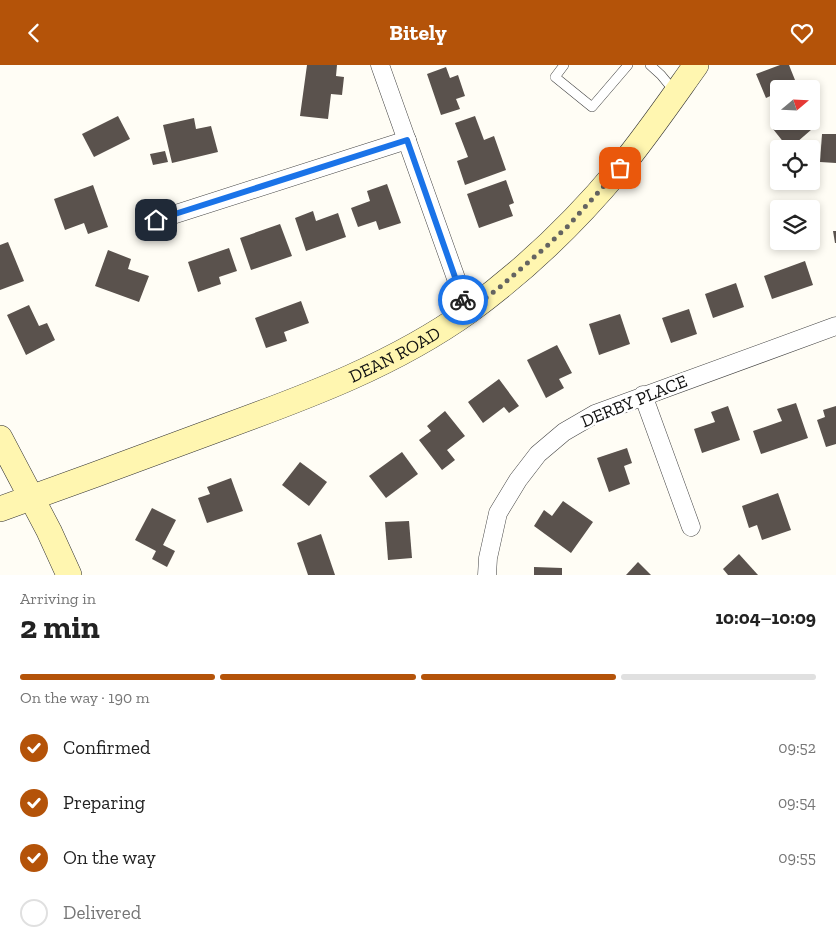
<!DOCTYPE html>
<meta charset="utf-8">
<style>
body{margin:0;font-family:"Zilla Slab",serif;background:#f2f2f2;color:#222;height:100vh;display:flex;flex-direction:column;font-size:19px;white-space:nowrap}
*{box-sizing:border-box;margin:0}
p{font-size:16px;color:#767676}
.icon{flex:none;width:28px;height:28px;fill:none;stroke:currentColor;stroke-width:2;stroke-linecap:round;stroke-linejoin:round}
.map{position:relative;height:510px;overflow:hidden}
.side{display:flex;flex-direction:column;background:#fff;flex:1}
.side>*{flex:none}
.needle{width:32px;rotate:71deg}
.fabs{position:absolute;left:770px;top:15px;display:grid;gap:10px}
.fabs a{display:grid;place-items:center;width:50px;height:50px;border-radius:5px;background:#fff;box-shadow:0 2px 8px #0003;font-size:25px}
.pin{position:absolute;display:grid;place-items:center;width:42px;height:42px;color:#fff;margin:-21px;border-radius:10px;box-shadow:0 2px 8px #0006}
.courier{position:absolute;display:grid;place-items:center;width:50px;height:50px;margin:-25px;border:4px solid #1a73e8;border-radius:50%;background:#fff;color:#222;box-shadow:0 1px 6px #0007}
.head em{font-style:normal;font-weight:800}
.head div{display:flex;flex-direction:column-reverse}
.head{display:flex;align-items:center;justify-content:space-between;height:85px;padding:0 20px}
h1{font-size:32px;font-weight:800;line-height:38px}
.bar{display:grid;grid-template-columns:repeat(4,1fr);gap:8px 5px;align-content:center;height:60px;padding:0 20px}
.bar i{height:6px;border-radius:4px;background:#e0e0e0}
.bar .current{background:#b45309}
.bar p{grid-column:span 4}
ol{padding:0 20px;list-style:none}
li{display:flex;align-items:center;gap:15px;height:55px}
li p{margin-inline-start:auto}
li .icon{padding:5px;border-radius:50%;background:#b45309;color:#fff;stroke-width:4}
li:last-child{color:#767676}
li i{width:28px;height:28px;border:2px solid #e0e0e0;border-radius:50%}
header{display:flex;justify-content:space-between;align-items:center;height:65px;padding:0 20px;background:#b45309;color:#fff;font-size:22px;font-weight:800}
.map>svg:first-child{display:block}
.building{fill:#5a524d}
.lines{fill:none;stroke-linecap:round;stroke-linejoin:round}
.lane-casing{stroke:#444;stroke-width:10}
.street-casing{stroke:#444;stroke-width:19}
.secondary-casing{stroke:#333;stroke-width:26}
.lane{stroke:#fff;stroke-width:9}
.street{stroke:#fff;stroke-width:18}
.secondary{stroke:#fff6b0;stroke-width:25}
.done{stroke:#646461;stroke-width:5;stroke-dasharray:0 9}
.route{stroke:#1a73e8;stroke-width:6}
.labels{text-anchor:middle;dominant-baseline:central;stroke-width:5;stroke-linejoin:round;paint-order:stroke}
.street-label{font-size:18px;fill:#111;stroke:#fff}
</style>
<header><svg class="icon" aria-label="back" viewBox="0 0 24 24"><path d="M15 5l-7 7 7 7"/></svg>Bitely<svg class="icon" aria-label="heart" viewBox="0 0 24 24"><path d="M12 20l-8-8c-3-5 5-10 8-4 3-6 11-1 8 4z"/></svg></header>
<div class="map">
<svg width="836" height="510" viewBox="0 0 836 510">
<rect width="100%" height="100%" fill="#fffdf5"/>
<g class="building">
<polygon points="307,0 337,0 336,11 344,12 342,30 331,29 328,54 300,51"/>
<polygon points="780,0 789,0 797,20 787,24 779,24 779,27 766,33 756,9"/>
<polygon points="446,2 450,13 458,10 465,31 456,34 460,44 441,50 427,9"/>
<polygon points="811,48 819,58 789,84 773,64 782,56 811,56"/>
<polygon points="118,51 130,74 94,92 82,69"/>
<polygon points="475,51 484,75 494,71 506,105 465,120 457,96 468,92 455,58"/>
<polygon points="194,53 196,64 211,61 218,87 172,98 163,60"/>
<polygon points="822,69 836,69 836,98 820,97"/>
<polygon points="165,86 168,97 153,100 150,89"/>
<polygon points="506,115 514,138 509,140 513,151 479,163 467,129"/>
<polygon points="387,119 401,158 379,165 376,156 358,162 351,143 370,136 367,126"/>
<polygon points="93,120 108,162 88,169 84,158 65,165 54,134"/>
<polygon points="313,146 316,156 338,148 346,172 306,186 295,153"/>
<polygon points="280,159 292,191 251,205 240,173"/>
<polygon points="833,166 836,166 836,178 835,178"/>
<polygon points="8,177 24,216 0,225 0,180"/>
<polygon points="229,183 237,206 219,212 221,219 198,227 188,197"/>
<polygon points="108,185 131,194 128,204 149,211 139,237 95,221"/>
<polygon points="805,196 813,220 772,234 764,211"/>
<polygon points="736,218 744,242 713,253 705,229"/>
<polygon points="301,236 309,258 284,267 287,276 266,283 255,253"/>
<polygon points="29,240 39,261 47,258 55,275 26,290 7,250"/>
<polygon points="689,244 697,269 671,278 662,253"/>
<polygon points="620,249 630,279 599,290 589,259"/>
<polygon points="557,280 572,308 559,314 564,323 546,333 527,295"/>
<polygon points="499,314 519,341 509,348 504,342 483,358 468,337"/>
<polygon points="796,338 808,373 761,389 753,366 782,356 777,344"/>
<polygon points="728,341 740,375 702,388 694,364 715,357 711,347"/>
<polygon points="836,341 836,379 826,382 817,355 825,352 823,345"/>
<polygon points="445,346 465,371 447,385 455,395 442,405 419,375 431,366 427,361"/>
<polygon points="627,383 632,398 624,401 630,419 609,427 597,393"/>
<polygon points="402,387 418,409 386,433 369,411"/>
<polygon points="300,397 327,417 309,441 282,420"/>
<polygon points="231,413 243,446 207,458 198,433 210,429 207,422"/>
<polygon points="778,428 791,465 762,475 757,460 749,463 742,441"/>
<polygon points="563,436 593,457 571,488 534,461 544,445 552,451"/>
<polygon points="152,443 176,455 163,480 175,486 167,502 152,494 156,486 135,475"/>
<polygon points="409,456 412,493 388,495 385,457"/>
<polygon points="321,469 335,510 308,510 297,478"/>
<polygon points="739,489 758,510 728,510 723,504"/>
<polygon points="638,497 651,510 626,510"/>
<polygon points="534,502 562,503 562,510 534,510"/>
</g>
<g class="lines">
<defs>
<g id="lane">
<polyline points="564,0 555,12 592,42 628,0"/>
<polyline points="650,0 661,10 675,27"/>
</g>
<g id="street">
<polyline points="380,0 468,247"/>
<polyline points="157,155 407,75"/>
<polyline points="643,330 691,462"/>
<polyline points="487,510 488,493 498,448 518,415 538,389 564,367 595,349 836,261"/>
</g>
<g id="secondary">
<polyline points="0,373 49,466 69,510"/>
<path id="s1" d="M0,444c75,-27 149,-54 224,-82 85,-31 171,-63 245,-116 56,-41 107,-90 151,-143 27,-33 51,-68 76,-103"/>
</g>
</defs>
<use href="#lane" class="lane-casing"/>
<use href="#street" class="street-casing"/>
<use href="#secondary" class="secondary-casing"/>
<use href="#lane" class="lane"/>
<use href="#street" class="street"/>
<use href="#secondary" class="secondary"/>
</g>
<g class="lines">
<polyline class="done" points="463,235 468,247 500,222 548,180 568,161 620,103"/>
<polyline class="route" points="156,155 407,75 463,235"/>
</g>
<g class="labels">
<g class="street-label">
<text stroke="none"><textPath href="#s1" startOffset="424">DEAN ROAD</textPath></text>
<text transform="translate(634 336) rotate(-22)">DERBY PLACE</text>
</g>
</g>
</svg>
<div class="fabs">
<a><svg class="needle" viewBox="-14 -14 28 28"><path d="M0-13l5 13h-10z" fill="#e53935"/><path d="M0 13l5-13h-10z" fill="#767676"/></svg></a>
<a><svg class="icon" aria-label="locate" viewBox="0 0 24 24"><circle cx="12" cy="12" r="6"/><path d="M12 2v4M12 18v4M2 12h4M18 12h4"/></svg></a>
<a><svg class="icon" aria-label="layers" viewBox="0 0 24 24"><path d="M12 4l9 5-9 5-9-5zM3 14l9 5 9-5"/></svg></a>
</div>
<div class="pin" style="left:620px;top:103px;background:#ea580c"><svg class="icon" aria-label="bag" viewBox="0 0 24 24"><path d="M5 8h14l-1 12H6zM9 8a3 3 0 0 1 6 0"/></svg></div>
<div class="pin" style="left:156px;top:155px;background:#1f2937"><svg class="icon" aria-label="home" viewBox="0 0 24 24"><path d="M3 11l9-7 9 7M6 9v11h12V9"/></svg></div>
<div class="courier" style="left:463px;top:235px"><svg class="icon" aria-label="bike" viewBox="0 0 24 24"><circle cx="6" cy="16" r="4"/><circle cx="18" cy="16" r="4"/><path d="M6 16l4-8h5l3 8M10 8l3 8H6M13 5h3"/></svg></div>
</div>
<section class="side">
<div class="head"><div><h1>2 min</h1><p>Arriving in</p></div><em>10:04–10:09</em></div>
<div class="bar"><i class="current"></i><i class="current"></i><i class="current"></i><i></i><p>On the way · 190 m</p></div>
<ol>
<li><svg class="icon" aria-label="check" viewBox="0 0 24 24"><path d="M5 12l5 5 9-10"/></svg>Confirmed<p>09:52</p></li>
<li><svg class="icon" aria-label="check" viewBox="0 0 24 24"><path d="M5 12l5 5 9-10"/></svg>Preparing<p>09:54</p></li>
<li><svg class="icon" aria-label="check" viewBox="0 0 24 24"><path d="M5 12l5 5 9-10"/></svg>On the way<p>09:55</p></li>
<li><i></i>Delivered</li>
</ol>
</section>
